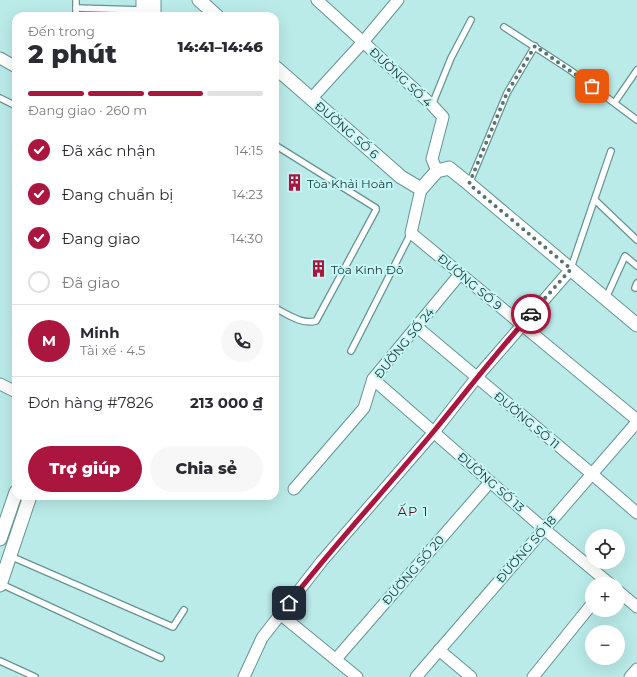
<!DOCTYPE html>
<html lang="vi">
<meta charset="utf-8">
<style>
body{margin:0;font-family:Montserrat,sans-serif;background:#f7f7f7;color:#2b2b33;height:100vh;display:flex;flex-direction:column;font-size:15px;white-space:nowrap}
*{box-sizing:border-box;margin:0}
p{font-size:13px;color:#7c7c81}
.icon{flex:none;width:22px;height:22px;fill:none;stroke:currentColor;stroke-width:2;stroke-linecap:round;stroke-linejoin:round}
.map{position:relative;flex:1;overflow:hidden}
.drawer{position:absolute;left:12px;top:12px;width:267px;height:488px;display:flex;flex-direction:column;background:#fff;border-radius:12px;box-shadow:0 4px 16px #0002}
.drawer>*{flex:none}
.fabs{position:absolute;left:585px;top:529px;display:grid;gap:8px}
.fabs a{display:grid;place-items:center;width:40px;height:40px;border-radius:50%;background:#fff;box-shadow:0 4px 16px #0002;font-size:20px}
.pin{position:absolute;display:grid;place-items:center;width:34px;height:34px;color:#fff;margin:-17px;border-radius:8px;box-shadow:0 2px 6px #0006}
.courier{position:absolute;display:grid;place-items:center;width:40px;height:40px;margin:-20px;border:3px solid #ab163e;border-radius:50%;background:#fff;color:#222;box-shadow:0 1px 5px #0007}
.overview em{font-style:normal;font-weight:800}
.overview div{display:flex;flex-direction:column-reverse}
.overview{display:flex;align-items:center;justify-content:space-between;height:68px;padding:0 16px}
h1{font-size:26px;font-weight:800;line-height:30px}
.bar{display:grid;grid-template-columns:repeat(4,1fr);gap:6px 4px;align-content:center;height:48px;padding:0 16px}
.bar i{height:5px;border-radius:3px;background:#e1e1e2}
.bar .active{background:#ab163e}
.bar p{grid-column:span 4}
.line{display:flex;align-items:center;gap:10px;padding:0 16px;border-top:1px solid #e1e1e2}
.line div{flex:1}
.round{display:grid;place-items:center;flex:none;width:42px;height:42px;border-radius:21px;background:#f7f7f7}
ol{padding:0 16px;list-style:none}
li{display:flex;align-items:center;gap:12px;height:44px}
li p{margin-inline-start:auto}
li .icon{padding:4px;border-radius:50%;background:#ab163e;color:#fff;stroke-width:4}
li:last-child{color:#7c7c81}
li i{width:22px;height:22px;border:2px solid #e1e1e2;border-radius:50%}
.primary-button{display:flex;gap:8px;margin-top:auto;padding:8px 16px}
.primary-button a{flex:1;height:46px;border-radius:24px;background:#ab163e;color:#fff;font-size:16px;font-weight:800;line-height:46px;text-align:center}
.primary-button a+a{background:#f7f7f7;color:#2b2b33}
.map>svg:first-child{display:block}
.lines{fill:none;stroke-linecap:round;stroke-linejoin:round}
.service-casing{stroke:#659492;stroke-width:8}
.minor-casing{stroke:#659492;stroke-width:13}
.tertiary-casing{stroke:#659492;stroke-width:15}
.service{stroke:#fff;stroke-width:5.5}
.minor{stroke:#fff;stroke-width:11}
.tertiary{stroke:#fff;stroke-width:13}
.done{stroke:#577473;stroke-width:4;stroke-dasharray:0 7.2}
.route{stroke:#ab163e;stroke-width:5}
.labels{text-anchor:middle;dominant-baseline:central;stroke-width:4;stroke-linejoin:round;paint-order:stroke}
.street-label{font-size:12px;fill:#213434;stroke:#c6f8f7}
.poi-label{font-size:12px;fill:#213434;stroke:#c6f8f7;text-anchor:start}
.neighbourhood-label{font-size:13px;letter-spacing:1px;fill:#56101f;stroke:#c6f8f7}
</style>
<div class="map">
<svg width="637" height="677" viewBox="0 0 637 677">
<rect width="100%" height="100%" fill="#baebe9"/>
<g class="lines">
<defs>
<g id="service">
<polyline points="76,8 143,10"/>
<polyline points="76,16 76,0"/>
<polyline points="504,27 570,70 637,120"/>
<polyline points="0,98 16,106"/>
<polyline points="615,102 637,70"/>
<polyline points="432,105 451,58 471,20"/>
<path d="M275,145l101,63v2l-60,111c-14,4 -29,-7 -41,-13"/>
<polyline points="469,184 507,93 535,46"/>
<polyline points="595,200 637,240"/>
<polyline points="571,268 611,151"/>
<polyline points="635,288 637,283"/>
<polyline points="606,298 625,256 637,266"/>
<polyline points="351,351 411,233"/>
<polyline points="10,556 173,627 184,610"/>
<polyline points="1,584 161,658"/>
<polyline points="0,661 35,677"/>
</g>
<g id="minor">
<polyline points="317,0 432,105 443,117 432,159 437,171"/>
<polyline points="0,58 16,67"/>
<polyline points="311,99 363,42 398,0"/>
<polyline points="421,189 411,233 637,420"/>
<polyline points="417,327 592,474 637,513"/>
<polyline points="373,379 544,529 610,584"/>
<polyline points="0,384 16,392"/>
<polyline points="294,489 364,408 373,379 460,274"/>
<polyline points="618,591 637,607"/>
<polyline points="280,614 357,677"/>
<polyline points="439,650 471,677"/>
<polyline points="336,659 490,482"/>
<polyline points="244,677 262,638 322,561 434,432 477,377 571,269"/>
<polyline points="416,677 637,422"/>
<polyline points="533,677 592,604"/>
<polyline points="630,677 637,669"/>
</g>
<g id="tertiary">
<polyline points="199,0 217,16"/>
<polyline points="143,16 143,0"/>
<polyline points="154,16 154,0"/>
<polyline points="275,67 401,177 421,189 437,171 449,168 469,184 637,325"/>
<polyline points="0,539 16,492"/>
<polyline points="0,585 30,496"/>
</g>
</defs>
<use href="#service" class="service-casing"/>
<use href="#minor" class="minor-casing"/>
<use href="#tertiary" class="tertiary-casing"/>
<use href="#service" class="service"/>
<use href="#minor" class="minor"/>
<use href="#tertiary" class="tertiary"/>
</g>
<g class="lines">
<polyline class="done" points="531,314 571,269 469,184 507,93 535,46 592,86"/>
<path class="route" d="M289,603c46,-59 97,-114 145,-172 32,-39 63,-79 97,-117"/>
</g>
<defs>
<symbol id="building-bare" viewBox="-9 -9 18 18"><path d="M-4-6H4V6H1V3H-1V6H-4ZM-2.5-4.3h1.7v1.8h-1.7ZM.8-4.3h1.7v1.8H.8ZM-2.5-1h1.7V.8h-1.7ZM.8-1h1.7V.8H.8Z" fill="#ab163e" stroke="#c6f8f7" stroke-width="2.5" paint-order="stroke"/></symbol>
</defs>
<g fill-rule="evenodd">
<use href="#building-bare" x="282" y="170" width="25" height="25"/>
<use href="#building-bare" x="306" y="256" width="25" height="25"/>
</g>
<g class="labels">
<g class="street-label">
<text transform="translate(401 77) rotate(43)">ĐƯỜNG SỐ 4</text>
<text transform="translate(347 130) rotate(41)">ĐƯỜNG SỐ 6</text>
<text transform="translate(470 282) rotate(40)">ĐƯỜNG SỐ 9</text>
<text transform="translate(404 343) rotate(-51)">ĐƯỜNG SỐ 24</text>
<text transform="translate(527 420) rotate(40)">ĐƯỜNG SỐ 11</text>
<text transform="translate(491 482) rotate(41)">ĐƯỜNG SỐ 13</text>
<text transform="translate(526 549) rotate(-49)">ĐƯỜNG SỐ 18</text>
<text transform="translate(413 570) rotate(-49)">ĐƯỜNG SỐ 20</text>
</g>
<g class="poi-label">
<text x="307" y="183">Tòa Khải Hoàn</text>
<text x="331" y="269">Tòa Kinh Đô</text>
</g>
<g class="neighbourhood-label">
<text x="413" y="511">ẤP 1</text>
</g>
</g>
</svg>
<div class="fabs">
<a><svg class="icon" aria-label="locate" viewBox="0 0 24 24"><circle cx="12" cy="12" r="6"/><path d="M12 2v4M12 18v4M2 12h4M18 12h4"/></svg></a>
<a>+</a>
<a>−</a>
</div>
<div class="pin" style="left:592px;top:86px;background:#ea580c"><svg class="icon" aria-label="bag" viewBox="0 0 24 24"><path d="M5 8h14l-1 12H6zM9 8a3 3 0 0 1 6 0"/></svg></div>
<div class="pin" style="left:289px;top:603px;background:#1f2937"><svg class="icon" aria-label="home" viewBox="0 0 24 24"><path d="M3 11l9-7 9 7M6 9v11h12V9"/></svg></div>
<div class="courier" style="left:531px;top:314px"><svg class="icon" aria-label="car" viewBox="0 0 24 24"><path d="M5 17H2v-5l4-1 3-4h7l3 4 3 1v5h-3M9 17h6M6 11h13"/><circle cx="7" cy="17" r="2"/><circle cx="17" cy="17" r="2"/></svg></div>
<section class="drawer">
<div class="overview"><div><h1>2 phút</h1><p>Đến trong</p></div><em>14:41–14:46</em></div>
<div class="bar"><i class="active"></i><i class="active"></i><i class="active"></i><i></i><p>Đang giao · 260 m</p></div>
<ol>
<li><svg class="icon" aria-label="check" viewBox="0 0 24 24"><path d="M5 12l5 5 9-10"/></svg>Đã xác nhận<p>14:15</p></li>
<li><svg class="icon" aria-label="check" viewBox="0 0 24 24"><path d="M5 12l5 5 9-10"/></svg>Đang chuẩn bị<p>14:23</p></li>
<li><svg class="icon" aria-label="check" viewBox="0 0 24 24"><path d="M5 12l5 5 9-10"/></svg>Đang giao<p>14:30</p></li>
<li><i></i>Đã giao</li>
</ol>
<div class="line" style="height:72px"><b class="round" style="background:#ab163e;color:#fff">M</b><div><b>Minh</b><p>Tài xế · 4.5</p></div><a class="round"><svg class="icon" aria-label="phone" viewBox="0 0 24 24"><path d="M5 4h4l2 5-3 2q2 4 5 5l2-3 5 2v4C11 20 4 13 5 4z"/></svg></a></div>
<div class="line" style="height:52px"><div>Đơn hàng #7826</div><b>213 000 ₫</b></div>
<div class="primary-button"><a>Trợ giúp</a><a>Chia sẻ</a></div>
</section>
</div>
